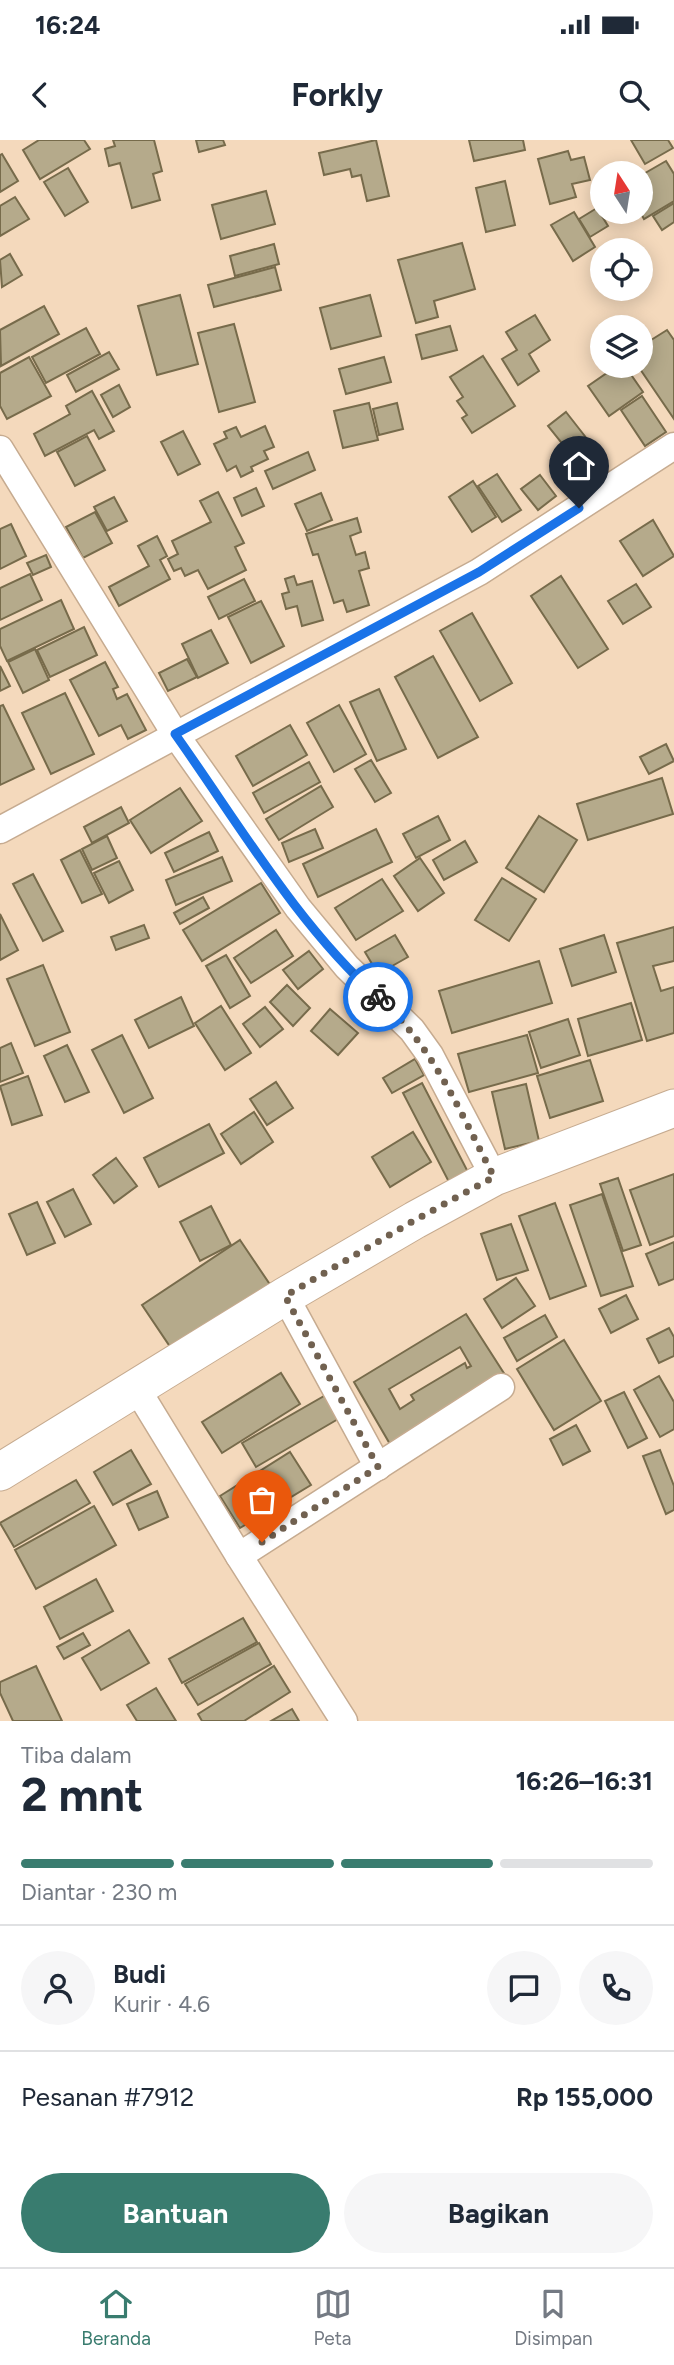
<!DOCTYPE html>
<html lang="id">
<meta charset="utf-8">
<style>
body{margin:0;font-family:Figtree,sans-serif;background:#f6f6f7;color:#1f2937;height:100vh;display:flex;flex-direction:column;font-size:26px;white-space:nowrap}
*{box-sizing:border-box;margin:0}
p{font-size:23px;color:#747a83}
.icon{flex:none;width:38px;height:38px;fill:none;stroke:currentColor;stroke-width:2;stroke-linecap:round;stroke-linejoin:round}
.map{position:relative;height:1581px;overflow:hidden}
.sheet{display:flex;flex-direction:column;background:#fff;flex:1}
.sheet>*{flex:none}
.needle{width:46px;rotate:348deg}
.buttons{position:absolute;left:590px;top:21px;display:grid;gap:14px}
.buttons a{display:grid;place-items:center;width:63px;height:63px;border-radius:50%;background:#fff;box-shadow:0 4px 18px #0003;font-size:35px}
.pin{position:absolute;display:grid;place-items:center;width:60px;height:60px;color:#fff;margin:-72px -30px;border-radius:50% 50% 50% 0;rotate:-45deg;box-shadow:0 0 7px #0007}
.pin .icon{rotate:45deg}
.courier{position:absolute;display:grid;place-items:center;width:70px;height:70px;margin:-35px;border:5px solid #1a73e8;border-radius:50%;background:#fff;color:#222;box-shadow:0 2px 9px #0007}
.summary em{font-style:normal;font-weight:700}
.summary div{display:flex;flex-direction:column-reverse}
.summary{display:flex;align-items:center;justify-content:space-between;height:119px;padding:0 21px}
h1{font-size:46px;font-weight:700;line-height:52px}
.bar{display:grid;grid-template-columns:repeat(4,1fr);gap:10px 7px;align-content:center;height:84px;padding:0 21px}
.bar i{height:9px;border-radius:5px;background:#e0e1e3}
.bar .selected{background:#397c6f}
.bar p{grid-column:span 4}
.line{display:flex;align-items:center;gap:18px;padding:0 21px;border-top:2px solid #e0e1e3}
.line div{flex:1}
.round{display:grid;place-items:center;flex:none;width:74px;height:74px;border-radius:37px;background:#f6f6f7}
.primary-button{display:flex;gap:14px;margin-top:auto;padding:14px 21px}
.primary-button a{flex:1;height:80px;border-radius:42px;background:#397c6f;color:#fff;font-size:28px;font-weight:700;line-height:80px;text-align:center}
.primary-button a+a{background:#f6f6f7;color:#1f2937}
.status{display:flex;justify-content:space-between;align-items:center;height:49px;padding:0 35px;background:#fff;direction:ltr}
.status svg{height:19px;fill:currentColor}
header{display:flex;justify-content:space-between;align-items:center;height:91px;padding:0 21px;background:#fff;font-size:32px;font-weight:700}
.tabs{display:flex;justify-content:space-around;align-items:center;height:98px;border-top:2px solid #e0e1e3;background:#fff;font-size:19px;color:#747a83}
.tabs a{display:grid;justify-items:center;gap:4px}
.tabs .selected{color:#397c6f}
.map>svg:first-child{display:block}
.building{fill:#b5aa8b;stroke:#776b4b;stroke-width:2;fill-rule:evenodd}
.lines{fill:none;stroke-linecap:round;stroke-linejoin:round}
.street-casing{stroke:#c6ab90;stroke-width:29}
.secondary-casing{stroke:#c6ab90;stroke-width:39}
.street{stroke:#fff;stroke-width:26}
.secondary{stroke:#fff;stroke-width:37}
.done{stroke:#716150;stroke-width:7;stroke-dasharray:0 12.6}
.route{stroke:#1a73e8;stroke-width:9}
</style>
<div class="status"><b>16:24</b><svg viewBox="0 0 49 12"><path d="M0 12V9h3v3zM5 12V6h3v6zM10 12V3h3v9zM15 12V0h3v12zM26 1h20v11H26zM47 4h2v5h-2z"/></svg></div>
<header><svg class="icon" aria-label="back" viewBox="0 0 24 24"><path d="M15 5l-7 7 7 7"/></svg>Forkly<svg class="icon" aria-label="search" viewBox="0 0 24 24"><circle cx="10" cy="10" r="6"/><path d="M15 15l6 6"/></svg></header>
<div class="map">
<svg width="674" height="1581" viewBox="0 0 674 1581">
<rect width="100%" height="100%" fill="#f4d9bc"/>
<g class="building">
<polygon points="39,0 84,0 90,9 40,39 23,10"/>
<polygon points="113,0 154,0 162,31 153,34 160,60 132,68 120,23 109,26 105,9 115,6"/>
<polygon points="196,0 223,0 225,5 199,12"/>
<polygon points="376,0 389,56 367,61 361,35 352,37 350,29 324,35 319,13"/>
<polygon points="469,0 523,0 525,10 474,21"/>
<polygon points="631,0 668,0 673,8 645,24"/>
<polygon points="568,11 571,20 584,17 590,40 572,44 576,57 550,64 538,19"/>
<polygon points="2,14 18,41 0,52 0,15"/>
<polygon points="666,21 674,34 674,61 644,79 640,72 640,36"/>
<polygon points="68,28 88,62 65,76 44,42"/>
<polygon points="505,41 515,85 486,92 476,48"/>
<polygon points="266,51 275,84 221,99 212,65"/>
<polygon points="15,57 29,79 0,96 0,66"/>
<polygon points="674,63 674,82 662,90 653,76"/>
<polygon points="597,68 608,86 590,97 579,79"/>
<polygon points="574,72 595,107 573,121 551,85"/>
<polygon points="462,103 475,149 434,161 438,177 416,183 398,120"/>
<polygon points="274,104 279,124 235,136 230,116"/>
<polygon points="10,114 22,135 2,147 0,120"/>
<polygon points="275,127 281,150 214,167 208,145"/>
<polygon points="180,155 198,224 157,235 138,166"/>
<polygon points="370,155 381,196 331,209 320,168"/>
<polygon points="44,166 59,194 1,226 0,190"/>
<polygon points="535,175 550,200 529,214 539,231 518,245 502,219 517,210 506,192"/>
<polygon points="234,184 255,262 219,272 198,193"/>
<polygon points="450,186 457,210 422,219 416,195"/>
<polygon points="86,188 100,214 46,243 32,217"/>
<polygon points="667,190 674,200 674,279 638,226 640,226 640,207"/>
<polygon points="109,212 119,229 76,252 67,235"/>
<polygon points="483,216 515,266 472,293 462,278 467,275 457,261 463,257 450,237"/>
<polygon points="29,217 51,256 7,279 0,266 0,233"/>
<polygon points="384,217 391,242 346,254 339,229"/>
<polygon points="617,226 625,226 643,252 609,276 588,246"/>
<polygon points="119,245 130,267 113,277 101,255"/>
<polygon points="92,251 114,291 99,299 94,290 45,316 34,294 70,274 66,266"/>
<polygon points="642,256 666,292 645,306 621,270"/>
<polygon points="369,263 378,300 343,308 334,271"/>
<polygon points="397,263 403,289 379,295 373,269"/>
<polygon points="566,272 602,318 572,342 552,317 565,307 548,286"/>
<polygon points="265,286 274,307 264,311 268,319 251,327 253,331 241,337 236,326 227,331 214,304 227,298 224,292 236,287 241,297"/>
<polygon points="183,291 200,324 178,335 161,302"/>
<polygon points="87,296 105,330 75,346 57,312"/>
<polygon points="308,312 315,330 273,349 265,331"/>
<polygon points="497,334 521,370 502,382 478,346"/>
<polygon points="540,335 556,356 538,370 521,349"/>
<polygon points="473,341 496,377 472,392 449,357"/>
<polygon points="256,348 264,366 242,376 234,358"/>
<polygon points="218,352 244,403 235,407 246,430 208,449 198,430 185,436 181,428 174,431 168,419 178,414 172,401 211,382 200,361"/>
<polygon points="321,353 332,380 307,391 295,364"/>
<polygon points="114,357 127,381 107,391 94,367"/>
<polygon points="95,372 112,403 83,418 66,387"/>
<polygon points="357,378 361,392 350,396 356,415 365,412 369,428 359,431 369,465 347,472 343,460 334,463 318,414 313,415 306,394"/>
<polygon points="653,380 674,416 643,436 620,401"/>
<polygon points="11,384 26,416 0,429 0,389"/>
<polygon points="157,396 167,416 160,420 170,439 119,466 109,447 149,426 138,406"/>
<polygon points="46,415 51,427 33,435 27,423"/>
<polygon points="30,434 42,460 0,480 0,448"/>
<polygon points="294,436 297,445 312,441 323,480 302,486 297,466 286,469 282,454 289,452 285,439"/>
<polygon points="561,436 608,509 578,528 531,456"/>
<polygon points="244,439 255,461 219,479 208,457"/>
<polygon points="636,444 651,467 623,484 608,461"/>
<polygon points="61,460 74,489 7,521 0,506 0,489"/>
<polygon points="261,461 284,506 251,523 228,477"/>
<polygon points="472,473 512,543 480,561 440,491"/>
<polygon points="84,487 97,515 50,537 37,510"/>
<polygon points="211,490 228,523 198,538 182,504"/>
<polygon points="35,509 49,540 23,553 8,522"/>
<polygon points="433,516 478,597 438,618 395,537"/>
<polygon points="187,519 197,537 168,551 159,533"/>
<polygon points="105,522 118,547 113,549 117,559 127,554 146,590 128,599 121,585 99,596 70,540"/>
<polygon points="0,526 10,546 0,551"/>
<polygon points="379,549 406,609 377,621 350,562"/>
<polygon points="65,553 94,614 51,634 22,573"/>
<polygon points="3,565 34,629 0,645 0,566"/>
<polygon points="339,565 366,614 334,632 307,583"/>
<polygon points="290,585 307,615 253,646 236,616"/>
<polygon points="666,604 674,621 649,634 640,617"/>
<polygon points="371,620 391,653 375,662 355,629"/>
<polygon points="309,622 320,642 264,673 253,653"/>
<polygon points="662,638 673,674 588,700 577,664"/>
<polygon points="321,646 333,667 279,700 266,679"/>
<polygon points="180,648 202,681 151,713 130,680"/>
<polygon points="121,667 129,683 92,703 84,687"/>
<polygon points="438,676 450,700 416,718 403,694"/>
<polygon points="539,676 577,700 544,752 506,728"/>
<polygon points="315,689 323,708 289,722 282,703"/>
<polygon points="376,689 392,722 318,757 303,724"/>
<polygon points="209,692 218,711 174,732 165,713"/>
<polygon points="107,696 117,718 92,730 82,709"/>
<polygon points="465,701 477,722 444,740 433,720"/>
<polygon points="80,710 102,754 82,763 61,720"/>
<polygon points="222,717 232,741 176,765 166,740"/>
<polygon points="420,718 444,753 418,771 394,736"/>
<polygon points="119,721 133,750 109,763 94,733"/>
<polygon points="33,734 63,791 43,801 13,744"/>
<polygon points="502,738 536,759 509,801 475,780"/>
<polygon points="382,739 403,771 356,800 335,768"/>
<polygon points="261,743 280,773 202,821 183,790"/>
<polygon points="203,757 209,768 180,784 174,773"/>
<polygon points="0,774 18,810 0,820"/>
<polygon points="144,785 149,798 116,810 111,797"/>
<polygon points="674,787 674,821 653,826 661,851 674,847 674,893 647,901 617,803"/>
<polygon points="276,790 293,816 251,843 234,818"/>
<polygon points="395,795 408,817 378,834 365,812"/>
<polygon points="604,795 616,832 572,846 560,809"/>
<polygon points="309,811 323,829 298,849 283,830"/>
<polygon points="226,815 250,856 230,868 206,826"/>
<polygon points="539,821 552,863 452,893 439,851"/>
<polygon points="43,825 70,892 35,906 7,839"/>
<polygon points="287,845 310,868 293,886 270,862"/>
<polygon points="181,857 194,886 149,908 135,880"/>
<polygon points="631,863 642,900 588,916 578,879"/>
<polygon points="221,866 251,913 225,930 195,883"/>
<polygon points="265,867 283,889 260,907 243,884"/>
<polygon points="330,869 358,893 338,915 311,891"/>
<polygon points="568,879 580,915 541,928 529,892"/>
<polygon points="122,895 153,958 124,973 92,910"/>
<polygon points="527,895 538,933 469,952 458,914"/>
<polygon points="11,903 23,933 0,942 0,908"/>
<polygon points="67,905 89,952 65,962 44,916"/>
<polygon points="415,919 424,935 392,953 383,938"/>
<polygon points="590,920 603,961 550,978 537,936"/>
<polygon points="28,936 42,975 12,985 0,946"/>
<polygon points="276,942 293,968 267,985 250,959"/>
<polygon points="422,943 469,1034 450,1044 403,953"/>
<polygon points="526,944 539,1001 505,1009 492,952"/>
<polygon points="254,972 273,1002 241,1024 221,994"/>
<polygon points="209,984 224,1013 159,1047 144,1018"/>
<polygon points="413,992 431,1022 390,1047 372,1017"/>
<polygon points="116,1018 137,1046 114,1063 93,1035"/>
<polygon points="674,1034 674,1096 650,1105 630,1050"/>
<polygon points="618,1038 641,1105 623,1111 600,1044"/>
<polygon points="73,1049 91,1084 65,1097 47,1062"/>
<polygon points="602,1054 633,1146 601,1156 570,1065"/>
<polygon points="37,1062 55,1103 27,1115 9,1074"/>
<polygon points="555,1063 586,1146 550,1159 519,1076"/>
<polygon points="211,1066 231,1105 200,1121 180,1082"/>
<polygon points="511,1084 528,1130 497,1140 481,1094"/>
<polygon points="240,1100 273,1149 175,1214 142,1165"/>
<polygon points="674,1102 674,1139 659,1145 646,1114"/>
<polygon points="516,1138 535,1166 502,1188 484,1159"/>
<polygon points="626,1155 638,1179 611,1193 599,1169"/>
<path d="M466,1174l41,64 -113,73 -40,-69zM460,1207l11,19 -4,2 -2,-5 -54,32 3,5 -14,9 -11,-20z"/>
<polygon points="545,1175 557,1197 517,1221 504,1198"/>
<polygon points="669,1188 674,1197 674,1216 659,1223 647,1199"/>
<polygon points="564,1200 601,1261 554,1290 517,1229"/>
<polygon points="281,1233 300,1264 222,1313 202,1282"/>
<polygon points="659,1236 674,1262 674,1289 660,1297 634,1250"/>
<polygon points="331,1252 345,1275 256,1327 242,1303"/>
<polygon points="624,1252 647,1298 628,1308 605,1261"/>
<polygon points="576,1285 590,1311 563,1325 550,1299"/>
<polygon points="131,1310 151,1344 113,1365 94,1332"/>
<polygon points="660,1310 674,1346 674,1370 666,1374 643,1316"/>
<polygon points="290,1312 311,1345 240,1388 220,1356"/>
<polygon points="76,1340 90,1363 14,1407 0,1383"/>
<polygon points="157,1351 168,1377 139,1390 127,1364"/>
<polygon points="94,1366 116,1405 36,1449 15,1410"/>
<polygon points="96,1439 113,1471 60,1499 44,1467"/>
<polygon points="243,1478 257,1502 182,1543 169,1519"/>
<polygon points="129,1490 149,1523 101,1550 82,1518"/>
<polygon points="83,1493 90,1505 64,1519 57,1507"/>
<polygon points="259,1503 271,1524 198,1565 185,1544"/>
<polygon points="36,1526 62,1581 13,1581 0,1553 0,1542"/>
<polygon points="274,1526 290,1552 244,1581 202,1581 198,1574"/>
<polygon points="156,1548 176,1581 137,1581 127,1565"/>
<polygon points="292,1569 299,1581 271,1581"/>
</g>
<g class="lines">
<defs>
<g id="street">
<polyline points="0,309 175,594 298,768 347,827 412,890 430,915 494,1037"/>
<polyline points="0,690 479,432 674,306"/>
<polyline points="285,1156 378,1327"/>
<polyline points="137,1249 239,1416 344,1581"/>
<polyline points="239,1416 501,1247"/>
</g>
<polyline id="secondary" points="0,1332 285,1156 415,1080 494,1037 674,968"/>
</defs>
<use href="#street" class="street-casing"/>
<use href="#secondary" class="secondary-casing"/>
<use href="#street" class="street"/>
<use href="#secondary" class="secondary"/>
</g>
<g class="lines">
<path class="done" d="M262,1402l116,-75 -93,-171 130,-76 79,-43c-34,-65 -60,-130 -116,-180"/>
<path class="route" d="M378,857c-80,-71 -141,-176 -203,-263l304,-162 100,-64"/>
</g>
</svg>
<div class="buttons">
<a><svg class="needle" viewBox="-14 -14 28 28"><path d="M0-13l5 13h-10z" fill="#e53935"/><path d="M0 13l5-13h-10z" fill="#747a83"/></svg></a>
<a><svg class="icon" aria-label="locate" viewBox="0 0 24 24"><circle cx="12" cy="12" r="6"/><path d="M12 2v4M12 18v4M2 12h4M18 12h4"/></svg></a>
<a><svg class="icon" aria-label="layers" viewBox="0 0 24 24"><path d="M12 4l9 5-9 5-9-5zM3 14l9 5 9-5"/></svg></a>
</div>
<div class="pin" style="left:262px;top:1402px;background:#ea580c"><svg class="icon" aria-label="bag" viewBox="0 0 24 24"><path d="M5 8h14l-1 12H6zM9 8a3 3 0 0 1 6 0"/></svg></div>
<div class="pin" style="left:579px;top:368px;background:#1f2937"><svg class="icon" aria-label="home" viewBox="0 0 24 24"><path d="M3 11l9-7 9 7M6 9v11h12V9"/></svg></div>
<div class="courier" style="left:378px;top:857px"><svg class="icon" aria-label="bike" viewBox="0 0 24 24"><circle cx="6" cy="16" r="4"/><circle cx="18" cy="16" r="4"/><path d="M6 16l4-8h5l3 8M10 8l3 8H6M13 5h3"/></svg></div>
</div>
<section class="sheet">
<div class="summary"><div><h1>2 mnt</h1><p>Tiba dalam</p></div><em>16:26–16:31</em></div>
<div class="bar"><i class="selected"></i><i class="selected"></i><i class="selected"></i><i></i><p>Diantar · 230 m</p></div>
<div class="line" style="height:126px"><a class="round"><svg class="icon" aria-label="person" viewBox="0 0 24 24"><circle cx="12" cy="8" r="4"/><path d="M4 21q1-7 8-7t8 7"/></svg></a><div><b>Budi</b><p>Kurir · 4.6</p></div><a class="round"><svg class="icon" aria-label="chat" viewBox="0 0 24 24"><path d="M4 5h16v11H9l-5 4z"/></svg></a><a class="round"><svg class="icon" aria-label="phone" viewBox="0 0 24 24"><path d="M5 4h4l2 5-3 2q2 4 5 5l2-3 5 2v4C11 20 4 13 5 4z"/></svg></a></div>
<div class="line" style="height:91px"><div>Pesanan #7912</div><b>Rp 155,000</b></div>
<div class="primary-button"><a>Bantuan</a><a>Bagikan</a></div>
</section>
<nav class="tabs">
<a class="selected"><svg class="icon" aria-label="home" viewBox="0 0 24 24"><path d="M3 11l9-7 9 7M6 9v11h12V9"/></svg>Beranda</a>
<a><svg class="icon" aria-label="map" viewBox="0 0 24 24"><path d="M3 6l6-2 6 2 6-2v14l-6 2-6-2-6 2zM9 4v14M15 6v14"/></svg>Peta</a>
<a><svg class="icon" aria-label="saved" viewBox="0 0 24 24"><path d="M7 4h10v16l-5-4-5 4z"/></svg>Disimpan</a>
</nav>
